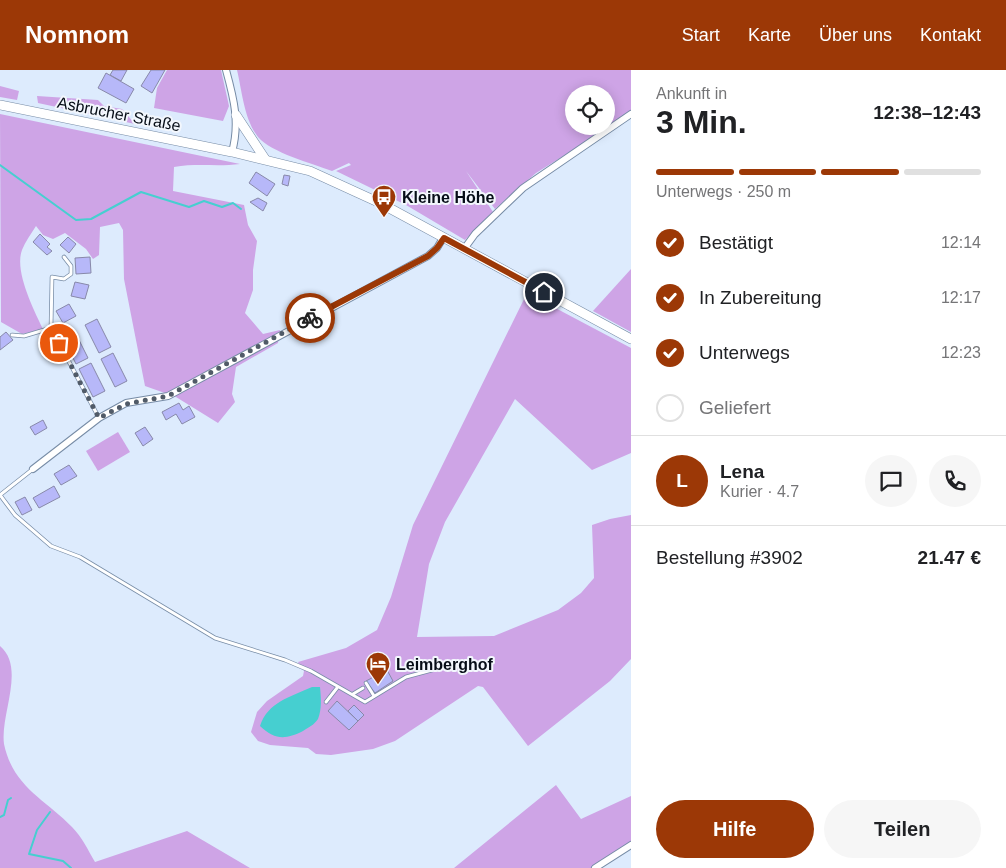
<!DOCTYPE html>
<html lang="de">
<meta charset="utf-8">
<style>
body{margin:0;font-family:Helvetica,sans-serif;background:#f6f6f6;color:#202124;height:100vh;display:flex;flex-direction:column;font-size:19px;white-space:nowrap}
*{box-sizing:border-box;margin:0}
p{font-size:16px;color:#757577}
.icon{flex:none;width:28px;height:28px;fill:none;stroke:currentColor;stroke-width:2;stroke-linecap:round;stroke-linejoin:round}
.map{position:relative;flex:1;overflow:hidden}
.panel{display:flex;flex-direction:column;background:#fff;width:375px}
.panel>*{flex:none}
.fabs{position:absolute;left:565px;top:15px;display:grid;gap:10px}
.fabs a{display:grid;place-items:center;width:50px;height:50px;border-radius:50%;background:#fff;box-shadow:0 2px 12px #0003;font-size:25px}
.pin{position:absolute;display:grid;place-items:center;width:42px;height:42px;color:#fff;margin:-21px;border:2px solid #fff;border-radius:50%;box-shadow:0 1px 5px #0007}
.courier{position:absolute;display:grid;place-items:center;width:50px;height:50px;margin:-25px;border:4px solid #9c3806;border-radius:50%;background:#fff;color:#222;box-shadow:0 1px 6px #0007}
.headline em{font-style:normal;font-weight:800}
.headline div{display:flex;flex-direction:column-reverse}
.headline{display:flex;align-items:center;justify-content:space-between;height:85px;padding:0 25px}
h1{font-size:32px;font-weight:800;line-height:38px}
.bar{display:grid;grid-template-columns:repeat(4,1fr);gap:8px 5px;align-content:center;height:60px;padding:0 25px}
.bar i{height:6px;border-radius:4px;background:#e0e0e0}
.bar .current{background:#9c3806}
.bar p{grid-column:span 4}
.line{display:flex;align-items:center;gap:12px;padding:0 25px;border-top:1px solid #e0e0e0}
.line div{flex:1}
.round{display:grid;place-items:center;flex:none;width:52px;height:52px;border-radius:26px;background:#f6f6f6}
ol{padding:0 25px;list-style:none}
li{display:flex;align-items:center;gap:15px;height:55px}
li p{margin-inline-start:auto}
li .icon{padding:5px;border-radius:50%;background:#9c3806;color:#fff;stroke-width:4}
li:last-child{color:#757577}
li i{width:28px;height:28px;border:2px solid #e0e0e0;border-radius:50%}
.action{display:flex;gap:10px;margin-top:auto;padding:10px 25px}
.action a{flex:1;height:58px;border-radius:30px;background:#9c3806;color:#fff;font-size:20px;font-weight:800;line-height:58px;text-align:center}
.action a+a{background:#f6f6f6;color:#202124}
header{display:flex;align-items:center;gap:30px;box-sizing:border-box;height:70px;padding:0 25px;background:#9c3806;color:#fff}
header strong{font-size:24px}
nav{display:flex;gap:28px;margin-inline-start:auto;font-size:18px}
main{display:flex;flex:1;min-height:0}
.map>svg:first-child{display:block}
.green{fill:#cea4e6;fill-rule:evenodd}
.water{fill:#46cfd0}
.lines{fill:none;stroke-linecap:round;stroke-linejoin:round}
.stream{stroke:#46cfd0;stroke-width:2}
.building{fill:#b7b8f9;stroke:#8889a9}
.lane-casing{stroke:#778ca6;stroke-width:4.5}
.street-casing{stroke:#778ca6;stroke-width:8}
.secondary-casing{stroke:#778ca6;stroke-width:10}
.lane{stroke:#fff;stroke-width:3}
.street{stroke:#fff;stroke-width:6}
.secondary{stroke:#fff;stroke-width:9}
.done{stroke:#515b68;stroke-width:5;stroke-dasharray:0 9}
.route{stroke:#9c3806;stroke-width:6}
.labels{text-anchor:middle;dominant-baseline:central;stroke-width:4;stroke-linejoin:round;paint-order:stroke}
.street-label{font-size:16px;fill:#060d17;stroke:#f3f7fd}
.poi-label{font-size:16px;font-weight:bold;fill:#060d17;stroke:#f3f7fd;text-anchor:start}
</style>
<header>
<strong>Nomnom</strong>
<nav><a>Start</a><a>Karte</a><a>Über uns</a><a>Kontakt</a></nav>
</header>
<main>
<div class="map">
<svg width="631" height="798" viewBox="0 0 631 798">
<rect width="100%" height="100%" fill="#ddebfd"/>
<g class="green">
<polygon points="167,0 221,0 229,36 223,51 154,38 157,18"/>
<path d="M237,0h394v40l-16,14 -79,49 -41,36 -29,-38 27,41 -28,28 -59,-35 -70,-34 15,-6 -2,-2 -17,8c-21,-8 -60,-18 -74,-34 -14,-18 -16,-46 -21,-67zM574,24h32v32h-32z"/>
<polygon points="0,16 19,21 17,30 0,27"/>
<polygon points="37,26 98,30 104,36 122,39 135,54 38,33"/>
<path d="M0,44l240,50c-22,3 -43,-1 -66,3l-1,24 71,14 4,20 9,16 -4,29v20l-8,23 18,21 17,-4 -2,13 -42,24 -4,27 3,8 -17,21 -42,-26 -31,-11 -21,-107 -1,-49 -4,-7 -19,4 -1,28 -6,4 -7,-10 -21,-16 -12,6 -10,-4 -7,-9c-5,8 -11,16 -14,24 -8,21 12,60 21,79l-21,5 -21,-12z"/>
<polygon points="631,199 631,262 593,241"/>
<polygon points="527,223 631,278 631,383 592,400 515,329 445,452 429,494 417,567 494,566 558,540 581,523 594,508 592,455 610,449 631,445 631,589 610,611 528,676 483,617 478,616 395,671 373,679 331,685 316,684 308,678 270,675 258,671 251,662 257,642 267,631 303,606 304,601 298,592 346,578 377,560 391,527 413,455"/>
<polygon points="118,362 130,382 98,401 86,381"/>
<path d="M0,576c26,22 0,68 4,98 9,43 41,55 68,83 10,10 16,23 23,35l92,-31 63,37h-250z"/>
<polygon points="556,715 581,749 631,726 631,775 593,798 454,798"/>
</g>
<path class="water" d="M312,617h8c1,11 2,22 -2,32 -4,6 -9,8 -15,12 -18,9 -28,9 -43,-5 8,-24 30,-29 52,-39z"/>
<g class="lines">
<g class="stream">
<polyline points="0,95 76,150 91,149 141,122 189,137 204,131 222,137 233,133 241,139"/>
<polyline points="50,742 37,760 29,784 63,791 71,798"/>
<polyline points="0,747 4,745 8,730 11,728"/>
</g>
</g>
<g class="building">
<polygon points="113,0 127,0 121,11 110,5"/>
<polygon points="151,0 165,0 152,23 141,16"/>
<polygon points="106,3 134,19 126,33 98,18"/>
<polygon points="256,102 275,114 267,126 249,113"/>
<polygon points="284,105 290,106 288,116 282,114"/>
<polygon points="258,128 267,133 263,141 250,132"/>
<polygon points="40,164 50,174 47,177 52,181 47,185 33,172"/>
<polygon points="68,167 76,174 69,183 60,175"/>
<polygon points="90,187 91,203 76,204 75,188"/>
<polygon points="75,212 89,215 85,229 71,226"/>
<polygon points="69,234 76,246 63,253 56,241"/>
<polygon points="97,249 111,277 99,283 85,255"/>
<polygon points="74,260 88,288 76,294 62,266"/>
<polygon points="6,262 13,270 0,280 0,267"/>
<polygon points="113,283 127,311 115,317 101,289"/>
<polygon points="91,293 105,321 93,327 79,299"/>
<polygon points="179,333 183,340 189,336 195,347 182,354 176,344 166,350 162,342"/>
<polygon points="43,350 47,358 35,365 30,357"/>
<polygon points="145,357 153,369 143,376 135,363"/>
<polygon points="69,395 77,406 61,415 54,404"/>
<polygon points="54,416 60,427 39,438 33,428"/>
<polygon points="25,427 32,440 22,445 15,432"/>
<polygon points="387,600 393,611 375,623 366,611"/>
<polygon points="337,631 358,651 349,660 328,641"/>
<polygon points="354,635 364,645 358,651 348,641"/>
</g>
<g class="lines">
<defs>
<g id="lane">
<polyline points="64,187 71,196 71,204 64,209 52,207 51,258 99,348"/>
<polyline points="12,265 24,266 51,258"/>
<polyline points="0,425 15,445 51,476 80,487 215,568 285,590 311,601 365,632 406,607 432,600"/>
<polyline points="0,425 33,399"/>
<polyline points="366,613 374,626"/>
<polyline points="353,624 363,618"/>
<polyline points="326,632 337,618"/>
</g>
<g id="street">
<path d="M226,0c8,29 14,53 6,82"/>
<polyline points="464,179 475,164 523,118 631,44"/>
<polyline points="33,399 99,348 126,333 168,326 428,186 437,178 443,168"/>
<polyline points="595,798 631,775"/>
</g>
<g id="secondary">
<polyline points="0,35 232,82 310,101 380,133 631,269"/>
<polyline points="236,45 265,89"/>
</g>
</defs>
<use href="#lane" class="lane-casing"/>
<use href="#street" class="street-casing"/>
<use href="#secondary" class="secondary-casing"/>
<use href="#lane" class="lane"/>
<use href="#street" class="street"/>
<use href="#secondary" class="secondary"/>
</g>
<g class="lines">
<polyline class="done" points="59,273 99,348 126,334 168,326 310,248"/>
<polyline class="route" points="310,248 428,186 437,178 444,168 544,222"/>
</g>
<defs>
<symbol id="bus-pin" viewBox="-11 -11 22 30"><path d="M0 17L-7.5 6A9.5 9.5 0 1 1 7.5 6Z" fill="#9c3806" stroke="#f3f7fd"/><path d="M-5-6H5V4H4V6H2V4H-2V6H-4V4H-5ZM-3.5-4V0h7V-4ZM-3.5 1.2v1.5H-2V1.2ZM2 1.2v1.5H3.5V1.2Z" fill="#fff"/></symbol>
<symbol id="hotel-pin" viewBox="-11 -11 22 30"><path d="M0 17L-7.5 6A9.5 9.5 0 1 1 7.5 6Z" fill="#9c3806" stroke="#f3f7fd"/><path d="M-6-4.5h1.5V1H6V5H4.5V3h-9V5H-6ZM-4 0a1.8 1.8 0 1 1 3.6 0ZM.5 0V-2.5h3Q6-2.5 6 0Z" fill="#fff"/></symbol>
</defs>
<g fill-rule="evenodd">
<use href="#bus-pin" x="370" y="113" width="28" height="38"/>
<use href="#hotel-pin" x="364" y="580" width="28" height="38"/>
</g>
<g class="labels">
<g class="street-label">
<text transform="translate(119 44) rotate(11)">Asbrucher Straße</text>
</g>
<g class="poi-label">
<text x="402" y="127">Kleine Höhe</text>
<text x="396" y="594">Leimberghof</text>
</g>
</g>
</svg>
<div class="fabs">
<a><svg class="icon" aria-label="locate" viewBox="0 0 24 24"><circle cx="12" cy="12" r="6"/><path d="M12 2v4M12 18v4M2 12h4M18 12h4"/></svg></a>
</div>
<div class="pin" style="left:59px;top:273px;background:#ea580c"><svg class="icon" aria-label="bag" viewBox="0 0 24 24"><path d="M5 8h14l-1 12H6zM9 8a3 3 0 0 1 6 0"/></svg></div>
<div class="pin" style="left:544px;top:222px;background:#1f2937"><svg class="icon" aria-label="home" viewBox="0 0 24 24"><path d="M3 11l9-7 9 7M6 9v11h12V9"/></svg></div>
<div class="courier" style="left:310px;top:248px"><svg class="icon" aria-label="bike" viewBox="0 0 24 24"><circle cx="6" cy="16" r="4"/><circle cx="18" cy="16" r="4"/><path d="M6 16l4-8h5l3 8M10 8l3 8H6M13 5h3"/></svg></div>
</div>
<section class="panel">
<div class="headline"><div><h1>3 Min.</h1><p>Ankunft in</p></div><em>12:38–12:43</em></div>
<div class="bar"><i class="current"></i><i class="current"></i><i class="current"></i><i></i><p>Unterwegs · 250 m</p></div>
<ol>
<li><svg class="icon" aria-label="check" viewBox="0 0 24 24"><path d="M5 12l5 5 9-10"/></svg>Bestätigt<p>12:14</p></li>
<li><svg class="icon" aria-label="check" viewBox="0 0 24 24"><path d="M5 12l5 5 9-10"/></svg>In Zubereitung<p>12:17</p></li>
<li><svg class="icon" aria-label="check" viewBox="0 0 24 24"><path d="M5 12l5 5 9-10"/></svg>Unterwegs<p>12:23</p></li>
<li><i></i>Geliefert</li>
</ol>
<div class="line" style="height:90px"><b class="round" style="background:#9c3806;color:#fff">L</b><div><b>Lena</b><p>Kurier · 4.7</p></div><a class="round"><svg class="icon" aria-label="chat" viewBox="0 0 24 24"><path d="M4 5h16v11H9l-5 4z"/></svg></a><a class="round"><svg class="icon" aria-label="phone" viewBox="0 0 24 24"><path d="M5 4h4l2 5-3 2q2 4 5 5l2-3 5 2v4C11 20 4 13 5 4z"/></svg></a></div>
<div class="line" style="height:65px"><div>Bestellung #3902</div><b>21.47 €</b></div>
<div class="action"><a>Hilfe</a><a>Teilen</a></div>
</section>
</main>
